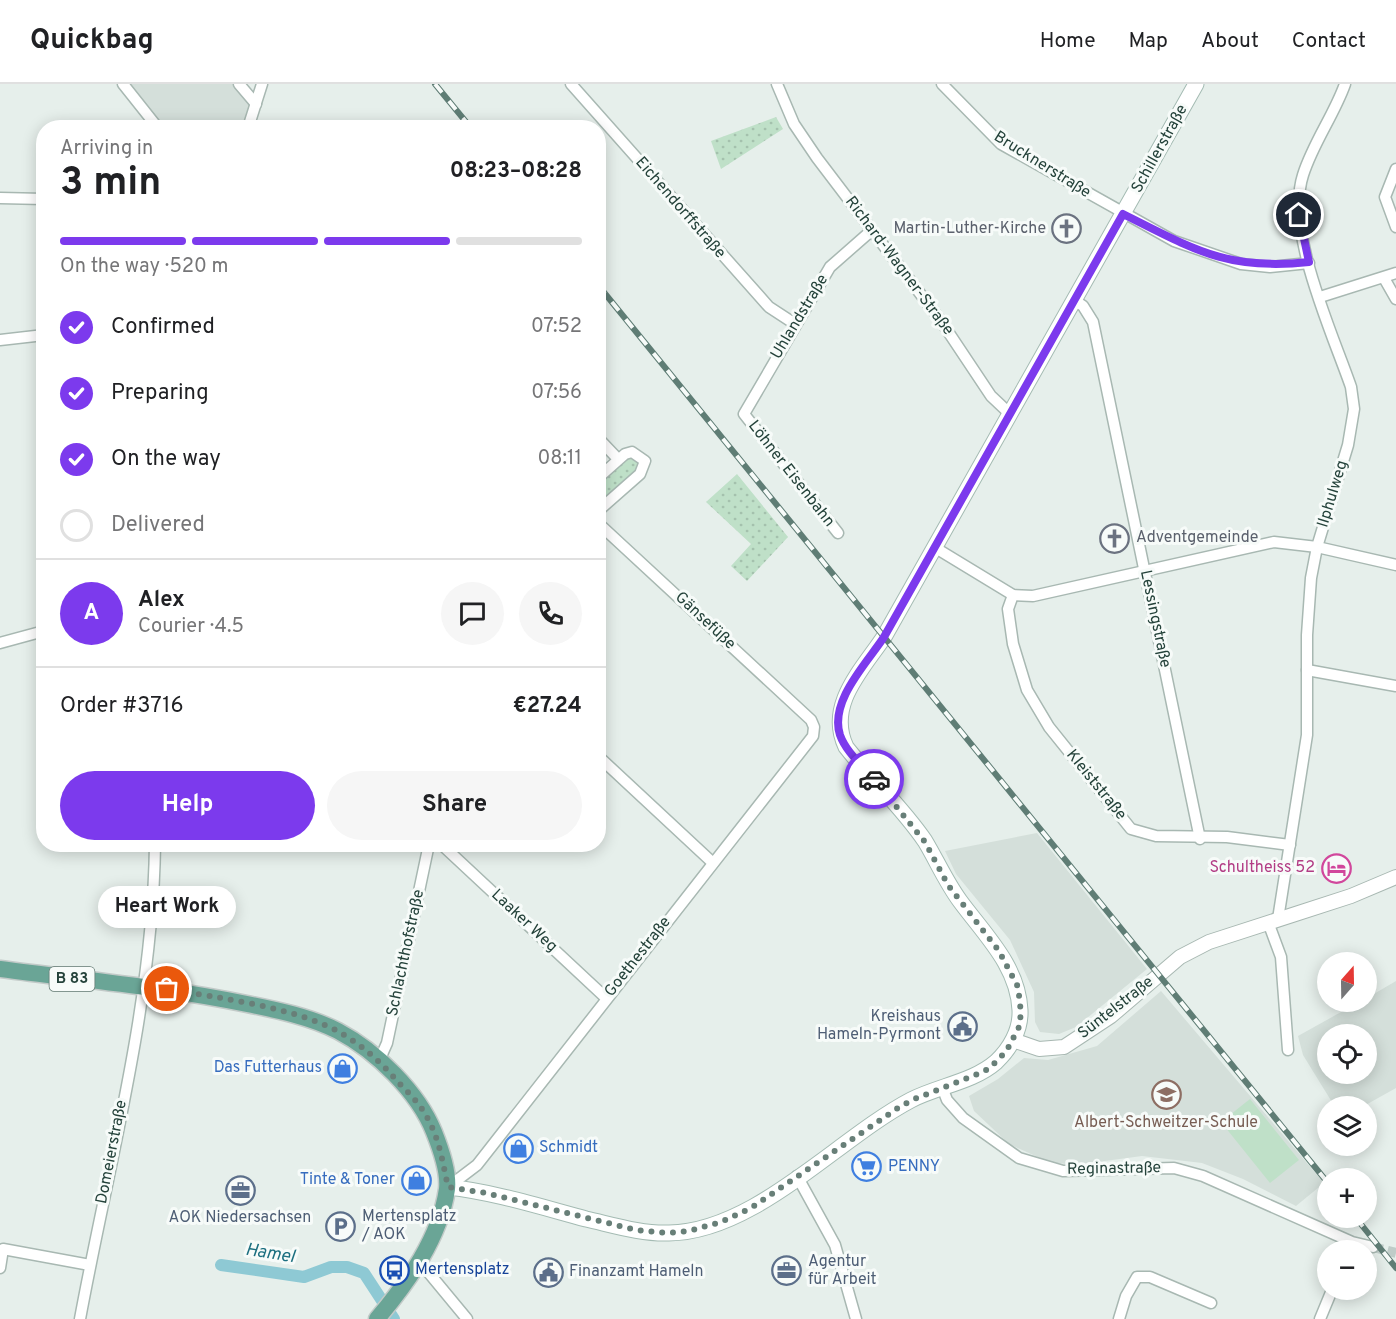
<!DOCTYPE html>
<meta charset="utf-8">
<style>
body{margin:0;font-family:Overpass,sans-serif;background:#f6f6f6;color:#202124;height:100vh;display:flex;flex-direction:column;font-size:22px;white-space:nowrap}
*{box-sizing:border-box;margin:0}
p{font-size:20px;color:#757577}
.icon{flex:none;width:33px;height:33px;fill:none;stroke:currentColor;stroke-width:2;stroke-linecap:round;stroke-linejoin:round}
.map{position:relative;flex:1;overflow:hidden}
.sheet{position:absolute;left:36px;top:36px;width:570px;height:732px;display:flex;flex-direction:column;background:#fff;border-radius:24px;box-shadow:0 3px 15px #0003}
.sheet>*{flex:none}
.needle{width:39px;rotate:20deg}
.tools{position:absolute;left:1317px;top:868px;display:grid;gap:12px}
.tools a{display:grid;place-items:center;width:60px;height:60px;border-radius:50%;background:#fff;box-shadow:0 3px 15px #0003;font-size:30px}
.pin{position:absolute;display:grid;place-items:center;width:51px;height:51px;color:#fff;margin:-26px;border:3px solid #fff;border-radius:50%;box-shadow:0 2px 6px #0007}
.courier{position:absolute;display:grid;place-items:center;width:60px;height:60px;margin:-30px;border:4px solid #7c3aed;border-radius:50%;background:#fff;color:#222;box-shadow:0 2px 8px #0007}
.bubble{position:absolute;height:42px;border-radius:21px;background:#fff;box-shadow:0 3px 15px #0003;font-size:20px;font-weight:700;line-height:42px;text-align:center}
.overview em{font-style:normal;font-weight:700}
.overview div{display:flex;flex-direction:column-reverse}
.overview{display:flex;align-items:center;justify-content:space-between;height:102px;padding:0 24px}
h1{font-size:39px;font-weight:700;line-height:45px}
.bar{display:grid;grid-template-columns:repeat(4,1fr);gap:9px 6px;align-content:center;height:72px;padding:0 24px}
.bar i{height:8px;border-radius:4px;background:#e0e0e0}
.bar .current{background:#7c3aed}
.bar p{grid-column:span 4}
.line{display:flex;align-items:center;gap:15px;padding:0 24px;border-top:2px solid #e0e0e0}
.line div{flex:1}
.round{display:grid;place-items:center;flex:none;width:63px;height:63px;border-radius:32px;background:#f6f6f6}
ol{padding:0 24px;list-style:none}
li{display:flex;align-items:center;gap:18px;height:66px}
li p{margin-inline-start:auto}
li .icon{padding:6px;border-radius:50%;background:#7c3aed;color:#fff;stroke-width:4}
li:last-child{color:#757577}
li i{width:33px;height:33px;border:3px solid #e0e0e0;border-radius:50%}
.primary-button{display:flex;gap:12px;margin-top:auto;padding:12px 24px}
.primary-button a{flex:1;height:69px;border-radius:36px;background:#7c3aed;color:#fff;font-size:24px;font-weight:700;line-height:69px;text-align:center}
.primary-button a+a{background:#f6f6f6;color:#202124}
header{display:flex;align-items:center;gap:36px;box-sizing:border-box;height:84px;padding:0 30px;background:#fff;border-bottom:2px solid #e0e0e0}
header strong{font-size:28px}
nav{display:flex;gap:33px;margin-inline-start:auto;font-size:21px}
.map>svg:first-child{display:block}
.built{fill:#d4dfda;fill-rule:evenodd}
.park{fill:url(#park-dots)}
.pitch{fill:#bfe0c8}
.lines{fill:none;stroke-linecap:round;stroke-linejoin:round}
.canal{stroke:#8ec9d4;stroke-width:12}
.minor-tunnel{stroke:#bfccc8;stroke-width:10;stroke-dasharray:10 5;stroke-linecap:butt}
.minor-casing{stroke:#a8b8b2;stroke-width:13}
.tertiary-casing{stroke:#a8b8b2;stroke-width:16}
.secondary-casing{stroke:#a4bbb3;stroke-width:17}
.primary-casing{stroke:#c2cac8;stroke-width:19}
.minor{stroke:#fff;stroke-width:10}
.tertiary{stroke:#fff;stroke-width:14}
.secondary{stroke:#fff;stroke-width:15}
.primary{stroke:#6aa596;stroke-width:16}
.rail-casing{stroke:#5f7d75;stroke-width:6}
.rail{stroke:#f7fbf9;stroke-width:4;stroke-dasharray:11;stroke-linecap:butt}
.done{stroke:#687f78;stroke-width:6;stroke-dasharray:0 10.8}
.route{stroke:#7c3aed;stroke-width:8}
.labels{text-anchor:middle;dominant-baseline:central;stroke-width:6;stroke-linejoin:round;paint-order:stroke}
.shield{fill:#f7fbf9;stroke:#637a73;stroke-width:1.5}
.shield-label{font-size:15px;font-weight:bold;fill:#24423a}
.street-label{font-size:16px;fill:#24423a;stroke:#f7fbf9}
.worship-label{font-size:16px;fill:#5b616d;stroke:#f7fbf9;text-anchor:end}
.hotel-label{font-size:16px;fill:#b23c85;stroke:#f7fbf9;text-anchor:end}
.service-label{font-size:16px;fill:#4e5e75;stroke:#f7fbf9;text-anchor:start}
.shop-label{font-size:16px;fill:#366cbe;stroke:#f7fbf9;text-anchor:end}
.education-label{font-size:16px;fill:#785e54;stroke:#f7fbf9}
.transit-label{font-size:16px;fill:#164399;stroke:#f7fbf9;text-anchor:start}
.water-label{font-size:18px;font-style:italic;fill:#1c6f80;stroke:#f7fbf9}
</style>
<header>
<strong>Quickbag</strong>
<nav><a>Home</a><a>Map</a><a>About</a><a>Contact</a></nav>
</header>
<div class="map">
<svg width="1396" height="1235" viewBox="0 0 1396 1235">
<defs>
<pattern id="park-dots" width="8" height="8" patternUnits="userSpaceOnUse" patternTransform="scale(1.5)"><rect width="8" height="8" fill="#bfe0c8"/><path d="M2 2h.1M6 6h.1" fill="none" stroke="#a4c1ad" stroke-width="1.8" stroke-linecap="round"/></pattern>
</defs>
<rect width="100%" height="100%" fill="#e6efeb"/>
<g class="built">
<polygon points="123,0 239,0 256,20 248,43 158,43"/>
<polygon points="1037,749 1147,885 1076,943 1059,950 1040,948 1035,938 1034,908 1010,856 956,790 945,767"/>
<path d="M1396,897v107l-34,19h-27l-32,-52 -5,-19 61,-34h7l1,-4zM1328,951h38v39h-38z"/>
<polygon points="1161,907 1324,1099 1296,1122 1243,1095 1202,1079 1142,1072 1075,1081 1049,1078 1009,1060 974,1027 969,1012 998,995 1024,974 1048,976 1097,962"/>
</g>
<g class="park">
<polygon points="776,33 783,45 721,85 711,57"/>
<polygon points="630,372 638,376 638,386 599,422 599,399"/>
<polygon points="737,390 788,453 747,497 731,482 751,460 706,418"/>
</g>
<polygon class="pitch" points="1250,1015 1299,1076 1270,1099 1221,1038"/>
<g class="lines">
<polyline class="canal" points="221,1181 304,1193 331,1183 347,1183 364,1189 394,1235"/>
<polyline class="minor-tunnel" points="1373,1163 1396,1169"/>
<defs>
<g id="minor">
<polyline points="123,0 158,44"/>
<polyline points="239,0 256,20"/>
<polyline points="571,0 769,223 795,240"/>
<polyline points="777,0 794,40 817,74 941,237 991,312 1009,329"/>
<polyline points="942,0 1001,60 1174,157 1241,180 1270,183 1309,179"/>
<polyline points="248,44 262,0"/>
<polyline points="1396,85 1385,113 1396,143"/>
<polyline points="0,114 44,115"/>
<polyline points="1384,194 1396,215"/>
<polyline points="1320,213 1396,189"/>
<polyline points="1074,216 1083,222 1093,238 1200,755"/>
<polyline points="0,256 44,251"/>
<polyline points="598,354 618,375"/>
<polyline points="598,394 625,370 632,368 645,377 640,390 598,427"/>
<polyline points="838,449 744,330 830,183 871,147"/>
<polyline points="934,463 1013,511 1033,512 1274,458 1317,463 1396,481"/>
<polyline points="1013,511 1008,525 1013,560 1027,606 1049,643 1131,745 1156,752 1227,753 1290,761"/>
<polyline points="0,559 44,547"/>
<polyline points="1307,586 1396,602"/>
<polyline points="598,672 713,779"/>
<polyline points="441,760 606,914"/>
<path d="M1278,835l29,-184v-100l4,-57 6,-31 31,-102 6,-36 -3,-22c-19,-55 -66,-156 -48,-212 10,-32 31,-60 42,-91"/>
<polyline points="1268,838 1281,873 1288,966"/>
<polyline points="379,977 387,959 429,760"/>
<polyline points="942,1003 947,1016 963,1034 1019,1074 1063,1087 1174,1084 1203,1092 1352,1158 1373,1163"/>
<polyline points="797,1092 835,1161 856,1235"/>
<polyline points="448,1103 477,1081 813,652 814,643 811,636 598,439"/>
<polyline points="419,1177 467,1235"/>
<polyline points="0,1184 3,1165 90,1181"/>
<path d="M80,1235c29,-157 73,-314 75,-475"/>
<polyline points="1119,1235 1126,1212 1137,1193 1150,1193 1211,1219"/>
<polyline points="1320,1235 1332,1206"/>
</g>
<polyline id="tertiary" points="1013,956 1039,965 1064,963 1111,932 1180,873 1209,858 1351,812 1396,793"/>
<path id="secondary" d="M448,1103c46,5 93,20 138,32 27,6 55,15 83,14 86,-1 168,-94 242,-133 27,-14 62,-18 85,-38 14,-13 25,-32 24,-52 -2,-44 -35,-75 -60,-109 -14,-19 -23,-40 -35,-60 -23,-34 -54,-62 -79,-94 -20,-42 16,-77 38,-110l312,-553"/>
<path id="primary" d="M0,885c83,11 165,18 247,35 30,6 64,13 91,27 38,20 80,61 96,101 6,15 15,40 13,57 -7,49 -39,93 -70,130"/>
</defs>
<use href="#minor" class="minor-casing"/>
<use href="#tertiary" class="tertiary-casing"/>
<use href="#secondary" class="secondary-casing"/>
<use href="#primary" class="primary-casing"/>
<use href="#minor" class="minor"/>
<use href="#tertiary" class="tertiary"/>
<use href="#secondary" class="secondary"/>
<use href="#primary" class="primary"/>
<defs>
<g id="rail">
<polyline points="435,0 471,44"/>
<polyline points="598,201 1328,1099"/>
<polyline points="1356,1134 1396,1184"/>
</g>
</defs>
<use href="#rail" class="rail-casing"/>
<use href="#rail" class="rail"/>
</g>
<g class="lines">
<path class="done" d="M167,905c51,9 127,18 172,43 23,13 42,30 59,50 12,12 24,24 31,39 11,21 14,43 19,66l38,6 150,37 32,3 21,-2 32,-9 30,-14 147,-100 14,-8 73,-29 12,-10 10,-11 12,-23 2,-14 -3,-26 -19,-36 -51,-66 -23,-43 -51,-63"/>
<path class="route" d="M874,695c-12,-14 -28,-27 -34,-44 -11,-34 27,-72 44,-98l239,-423c70,35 104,57 186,48l-10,-47"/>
</g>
<defs>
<symbol id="church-ring" viewBox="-11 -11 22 22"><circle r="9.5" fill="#f7fbf9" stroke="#6b7280" stroke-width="1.5"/><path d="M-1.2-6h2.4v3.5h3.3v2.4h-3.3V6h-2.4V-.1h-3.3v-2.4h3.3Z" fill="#6b7280"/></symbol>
<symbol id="hotel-ring" viewBox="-11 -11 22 22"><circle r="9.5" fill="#f7fbf9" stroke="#d1479c" stroke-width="1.5"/><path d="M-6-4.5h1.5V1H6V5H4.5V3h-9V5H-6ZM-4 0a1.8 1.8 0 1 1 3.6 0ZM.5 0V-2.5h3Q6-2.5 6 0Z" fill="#d1479c"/></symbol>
<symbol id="civic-ring" viewBox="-11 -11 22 22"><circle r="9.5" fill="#f7fbf9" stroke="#5c6f8a" stroke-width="1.5"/><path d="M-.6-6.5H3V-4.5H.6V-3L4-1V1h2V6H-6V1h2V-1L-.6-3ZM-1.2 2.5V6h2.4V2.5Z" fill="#5c6f8a"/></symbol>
<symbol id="shop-ring" viewBox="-11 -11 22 22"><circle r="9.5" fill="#f7fbf9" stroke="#3f7fe0" stroke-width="1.5"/><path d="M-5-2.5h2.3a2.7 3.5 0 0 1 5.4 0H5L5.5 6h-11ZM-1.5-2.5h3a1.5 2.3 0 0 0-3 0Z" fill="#3f7fe0"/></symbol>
<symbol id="school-ring" viewBox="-11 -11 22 22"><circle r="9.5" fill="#f7fbf9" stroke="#8d6e63" stroke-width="1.5"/><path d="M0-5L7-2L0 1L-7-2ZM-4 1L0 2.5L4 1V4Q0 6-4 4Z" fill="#8d6e63"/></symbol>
<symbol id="supermarket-ring" viewBox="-11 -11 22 22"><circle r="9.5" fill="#f7fbf9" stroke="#3f7fe0" stroke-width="1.5"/><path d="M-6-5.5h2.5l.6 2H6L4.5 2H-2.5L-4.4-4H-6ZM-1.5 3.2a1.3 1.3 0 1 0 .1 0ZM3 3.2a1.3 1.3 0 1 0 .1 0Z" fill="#3f7fe0"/></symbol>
<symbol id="office-ring" viewBox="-11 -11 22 22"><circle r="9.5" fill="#f7fbf9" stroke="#5c6f8a" stroke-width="1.5"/><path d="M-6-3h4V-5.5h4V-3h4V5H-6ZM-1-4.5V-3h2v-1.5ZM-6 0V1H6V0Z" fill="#5c6f8a"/></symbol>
<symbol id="parking-ring" viewBox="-11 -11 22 22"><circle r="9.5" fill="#f7fbf9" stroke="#5c6f8a" stroke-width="1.5"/><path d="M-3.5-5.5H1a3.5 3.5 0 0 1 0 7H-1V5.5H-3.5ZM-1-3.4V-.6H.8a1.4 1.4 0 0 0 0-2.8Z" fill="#5c6f8a"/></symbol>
<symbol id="bus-ring" viewBox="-11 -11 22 22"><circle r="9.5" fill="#f7fbf9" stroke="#1a4fb4" stroke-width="1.5"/><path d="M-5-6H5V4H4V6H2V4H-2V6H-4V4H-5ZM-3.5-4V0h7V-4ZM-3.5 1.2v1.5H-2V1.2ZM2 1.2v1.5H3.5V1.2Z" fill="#1a4fb4"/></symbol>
</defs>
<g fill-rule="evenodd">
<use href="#church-ring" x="1050" y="128" width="33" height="33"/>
<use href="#church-ring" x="1098" y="438" width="33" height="33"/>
<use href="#hotel-ring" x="1320" y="768" width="33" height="33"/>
<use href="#civic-ring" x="946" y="926" width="33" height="33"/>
<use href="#shop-ring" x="326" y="968" width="33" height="33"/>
<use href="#school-ring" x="1150" y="994" width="33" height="33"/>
<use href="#shop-ring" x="502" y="1048" width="33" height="33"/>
<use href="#supermarket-ring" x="850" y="1066" width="33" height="33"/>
<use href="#shop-ring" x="400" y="1080" width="33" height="33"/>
<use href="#office-ring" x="224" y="1090" width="33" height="33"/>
<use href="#parking-ring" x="324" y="1126" width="33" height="33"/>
<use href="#bus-ring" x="378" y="1170" width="33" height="33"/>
<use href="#office-ring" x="770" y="1170" width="33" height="33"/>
<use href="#civic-ring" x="532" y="1172" width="33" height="33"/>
</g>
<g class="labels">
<rect class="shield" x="49.5" y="883" width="45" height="24" rx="4.5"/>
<g class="shield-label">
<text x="72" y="895">B 83</text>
</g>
<g class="street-label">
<text transform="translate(1160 65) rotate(-61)">Schillerstraße</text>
<text transform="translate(1042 81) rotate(32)">Brucknerstraße</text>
<text transform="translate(680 124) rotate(49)">Eichendorffstraße</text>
<text transform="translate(899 182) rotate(53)">Richard-Wagner-Straße</text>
<text transform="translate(800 233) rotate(-59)">Uhlandstraße</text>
<text transform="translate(791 390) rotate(52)">Löhner Eisenbahn</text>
<text transform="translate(1333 410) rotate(-73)">Ilphulweg</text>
<text transform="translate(1155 535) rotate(78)">Lessingstraße</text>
<text transform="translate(705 537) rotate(43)">Gänsefüße</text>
<text transform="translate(1096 701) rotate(51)">Kleiststraße</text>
<text transform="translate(524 837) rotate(43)">Laaker Weg</text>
<text transform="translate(406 869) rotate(-78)">Schlachthofstraße</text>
<text transform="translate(638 873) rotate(-52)">Goethestraße</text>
<text transform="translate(1116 924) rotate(-38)">Süntelstraße</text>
<text transform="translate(112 1068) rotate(-79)">Domeierstraße</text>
<text transform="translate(1114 1085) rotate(-1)">Reginastraße</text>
</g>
<g class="worship-label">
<text x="1046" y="145">Martin-Luther-Kirche</text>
<text x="1136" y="454" text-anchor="start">Adventgemeinde</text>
</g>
<g class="hotel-label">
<text x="1315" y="784">Schultheiss 52</text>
</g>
<g class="service-label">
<text x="941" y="933" text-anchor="end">Kreishaus<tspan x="941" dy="18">Hameln-Pyrmont</tspan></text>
<text x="362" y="1133">Mertensplatz<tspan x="362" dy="18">/ AOK</tspan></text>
<text x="240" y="1134" text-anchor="middle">AOK Niedersachsen</text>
<text x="808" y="1178">Agentur<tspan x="808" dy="18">für Arbeit</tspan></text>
<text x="569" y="1188">Finanzamt Hameln</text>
</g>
<g class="shop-label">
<text x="322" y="984">Das Futterhaus</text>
<text x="539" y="1064" text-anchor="start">Schmidt</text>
<text x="888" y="1083" text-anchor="start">PENNY</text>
<text x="395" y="1096">Tinte &amp; Toner</text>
</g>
<g class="education-label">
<text x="1166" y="1039">Albert-Schweitzer-Schule</text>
</g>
<g class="transit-label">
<text x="415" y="1186">Mertensplatz</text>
</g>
<g class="water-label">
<text transform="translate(270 1170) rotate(9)">Hamel</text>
</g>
</g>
</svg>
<div class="tools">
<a><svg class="needle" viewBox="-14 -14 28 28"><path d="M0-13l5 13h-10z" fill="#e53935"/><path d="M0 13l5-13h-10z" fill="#757577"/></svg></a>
<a><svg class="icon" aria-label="locate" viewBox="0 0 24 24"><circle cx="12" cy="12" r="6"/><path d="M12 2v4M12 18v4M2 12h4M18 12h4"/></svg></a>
<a><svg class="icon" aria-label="layers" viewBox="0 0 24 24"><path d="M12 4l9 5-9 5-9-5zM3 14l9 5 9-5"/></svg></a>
<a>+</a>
<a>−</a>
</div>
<div class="pin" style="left:167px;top:905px;background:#ea580c"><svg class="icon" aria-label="bag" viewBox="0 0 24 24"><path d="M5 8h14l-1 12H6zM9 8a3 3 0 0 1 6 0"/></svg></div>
<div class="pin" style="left:1299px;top:131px;background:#1f2937"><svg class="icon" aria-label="home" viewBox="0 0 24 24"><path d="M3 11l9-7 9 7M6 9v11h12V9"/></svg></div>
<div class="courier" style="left:874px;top:695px"><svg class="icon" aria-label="car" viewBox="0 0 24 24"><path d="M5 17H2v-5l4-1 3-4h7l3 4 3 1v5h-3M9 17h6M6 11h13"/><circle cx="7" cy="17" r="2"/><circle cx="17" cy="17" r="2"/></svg></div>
<div class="bubble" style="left:98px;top:802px;width:138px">Heart Work</div>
<section class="sheet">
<div class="overview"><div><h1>3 min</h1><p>Arriving in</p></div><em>08:23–08:28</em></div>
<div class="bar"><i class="current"></i><i class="current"></i><i class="current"></i><i></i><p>On the way · 520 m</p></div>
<ol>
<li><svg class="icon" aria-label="check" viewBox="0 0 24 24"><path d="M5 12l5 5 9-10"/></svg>Confirmed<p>07:52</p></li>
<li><svg class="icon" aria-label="check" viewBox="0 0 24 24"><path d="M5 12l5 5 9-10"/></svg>Preparing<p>07:56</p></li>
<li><svg class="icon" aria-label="check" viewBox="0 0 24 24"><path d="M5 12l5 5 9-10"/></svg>On the way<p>08:11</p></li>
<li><i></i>Delivered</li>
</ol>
<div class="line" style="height:108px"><b class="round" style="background:#7c3aed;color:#fff">A</b><div><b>Alex</b><p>Courier · 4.5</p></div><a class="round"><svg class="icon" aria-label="chat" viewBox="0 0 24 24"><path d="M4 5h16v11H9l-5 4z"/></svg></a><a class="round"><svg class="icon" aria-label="phone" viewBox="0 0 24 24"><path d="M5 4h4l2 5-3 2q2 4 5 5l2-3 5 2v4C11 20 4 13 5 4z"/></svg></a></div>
<div class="line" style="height:78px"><div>Order #3716</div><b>€27.24</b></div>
<div class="primary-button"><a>Help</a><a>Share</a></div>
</section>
</div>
